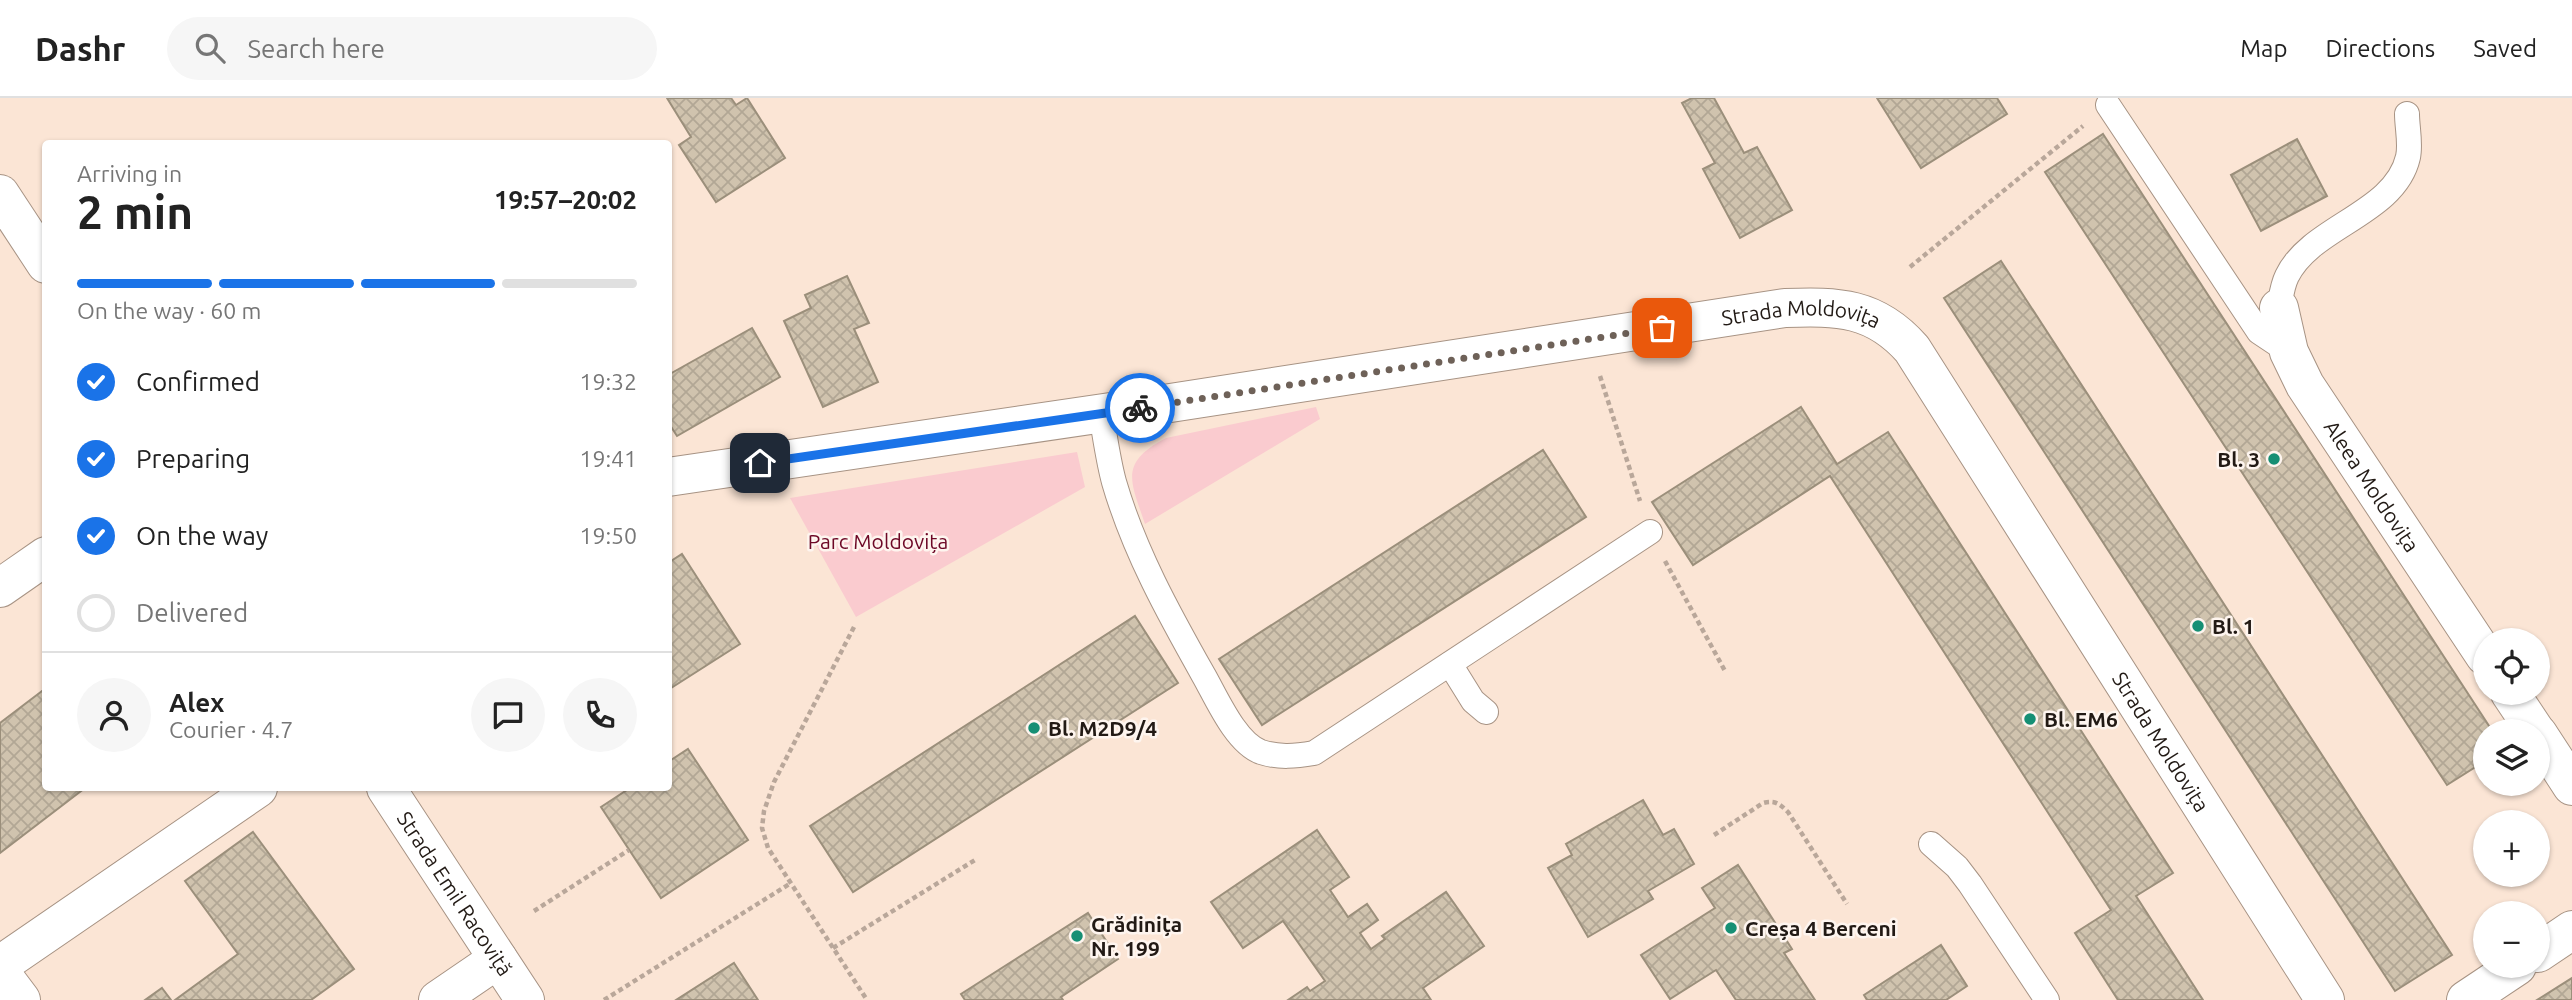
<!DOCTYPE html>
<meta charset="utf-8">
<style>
body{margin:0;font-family:Ubuntu,sans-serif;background:#f6f6f6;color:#222;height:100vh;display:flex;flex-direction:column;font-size:26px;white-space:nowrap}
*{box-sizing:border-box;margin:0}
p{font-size:23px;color:#767676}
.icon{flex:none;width:38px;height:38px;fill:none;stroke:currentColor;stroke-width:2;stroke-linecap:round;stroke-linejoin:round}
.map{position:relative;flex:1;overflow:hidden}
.panel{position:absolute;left:42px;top:42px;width:630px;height:651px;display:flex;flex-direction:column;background:#fff;border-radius:7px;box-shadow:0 2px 5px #0004}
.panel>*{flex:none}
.fabs{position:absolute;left:2473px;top:530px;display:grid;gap:14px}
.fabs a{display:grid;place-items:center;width:77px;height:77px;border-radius:50%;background:#fff;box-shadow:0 2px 5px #0004;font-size:35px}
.pin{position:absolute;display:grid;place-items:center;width:60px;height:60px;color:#fff;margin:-30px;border-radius:14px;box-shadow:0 4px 10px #0006}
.courier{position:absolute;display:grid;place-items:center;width:70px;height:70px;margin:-35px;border:5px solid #1a73e8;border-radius:50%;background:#fff;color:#222;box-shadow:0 2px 9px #0007}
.headline em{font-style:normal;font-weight:600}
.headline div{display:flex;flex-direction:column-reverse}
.headline{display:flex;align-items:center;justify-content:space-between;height:119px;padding:0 35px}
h1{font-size:46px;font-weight:600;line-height:52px}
.bar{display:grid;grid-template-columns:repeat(4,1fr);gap:10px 7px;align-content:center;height:84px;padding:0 35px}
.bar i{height:9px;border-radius:5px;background:#e0e0e0}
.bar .selected{background:#1a73e8}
.bar p{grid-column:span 4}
.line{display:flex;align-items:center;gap:18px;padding:0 35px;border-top:2px solid #e0e0e0}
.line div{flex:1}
.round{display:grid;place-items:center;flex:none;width:74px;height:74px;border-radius:37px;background:#f6f6f6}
ol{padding:0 35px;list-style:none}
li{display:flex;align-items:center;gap:21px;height:77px}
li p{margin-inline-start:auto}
li .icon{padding:7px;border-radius:50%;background:#1a73e8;color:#fff;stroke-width:4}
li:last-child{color:#767676}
li i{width:38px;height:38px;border:4px solid #e0e0e0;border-radius:50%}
header{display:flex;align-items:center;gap:42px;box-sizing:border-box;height:98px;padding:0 35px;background:#fff;border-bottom:2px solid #e0e0e0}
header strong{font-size:33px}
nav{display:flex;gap:38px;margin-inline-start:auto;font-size:24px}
.search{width:490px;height:63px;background:#f6f6f6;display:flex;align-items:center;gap:18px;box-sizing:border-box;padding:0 24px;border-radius:38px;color:#767676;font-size:26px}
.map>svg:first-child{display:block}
.park{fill:#facbcf}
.building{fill:url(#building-cross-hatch);stroke:#9b8f7b;stroke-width:2}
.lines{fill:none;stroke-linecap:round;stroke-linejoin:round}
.service-casing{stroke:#a79384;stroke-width:26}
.minor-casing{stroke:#a79384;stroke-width:40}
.tertiary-casing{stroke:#a79384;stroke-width:40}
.path{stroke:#b9a79a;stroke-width:4.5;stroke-dasharray:5 3.5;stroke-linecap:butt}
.service{stroke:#fff;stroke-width:24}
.minor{stroke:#fff;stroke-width:38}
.tertiary{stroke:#fff;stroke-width:38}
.done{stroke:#6e6158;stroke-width:7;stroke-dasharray:0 12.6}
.route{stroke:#1a73e8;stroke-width:9}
.poi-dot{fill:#168f74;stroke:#fef5ef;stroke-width:2.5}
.labels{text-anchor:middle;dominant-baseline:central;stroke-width:5;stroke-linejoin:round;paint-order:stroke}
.street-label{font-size:21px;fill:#221a15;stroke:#fef5ef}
.poi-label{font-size:21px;font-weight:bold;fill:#221a15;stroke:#fef5ef;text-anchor:start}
.park-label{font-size:21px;fill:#6d0826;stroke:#fef5ef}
</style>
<header>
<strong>Dashr</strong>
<div class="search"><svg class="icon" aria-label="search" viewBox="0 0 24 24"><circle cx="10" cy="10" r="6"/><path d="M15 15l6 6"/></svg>Search here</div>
<nav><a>Map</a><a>Directions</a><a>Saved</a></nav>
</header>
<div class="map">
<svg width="2572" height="902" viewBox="0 0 2572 902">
<defs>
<pattern id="building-cross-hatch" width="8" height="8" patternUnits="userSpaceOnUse" patternTransform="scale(1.75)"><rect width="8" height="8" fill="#d0c3ae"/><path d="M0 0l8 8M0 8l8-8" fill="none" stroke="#b2a795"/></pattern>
</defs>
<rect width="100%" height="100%" fill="#fbe5d5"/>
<g class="park">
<path d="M1316,309l4,12 -175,105c-14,-42 -27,-61 21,-86z"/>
<polygon points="1077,354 1085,389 856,519 790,400"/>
</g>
<g class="building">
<polygon points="667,0 731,0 736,7 747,0 785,60 716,104 679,47 691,39"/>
<polygon points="1692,0 1714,0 1744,55 1757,49 1792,112 1740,140 1703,71 1715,65 1682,5"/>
<polygon points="1877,0 1997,0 2007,16 1921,70"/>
<polygon points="2103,36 2493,634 2485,634 2485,663 2447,687 2045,74"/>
<polygon points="2297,41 2327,98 2261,133 2231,77"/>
<polygon points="2001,163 2452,857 2395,893 1944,200"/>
<polygon points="847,178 869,225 854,231 878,284 823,309 784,223 811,210 805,197"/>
<polygon points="752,230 780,279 677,338 668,324 668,277"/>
<polygon points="1801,309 1837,366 1888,334 2173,775 2136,798 2203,902 2118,902 2075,835 2111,812 1830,378 1693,467 1652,404"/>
<polygon points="1543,352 1586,419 1262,627 1219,561"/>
<polygon points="682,456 740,546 668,592 668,465"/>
<polygon points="1135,518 1178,585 853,794 810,728"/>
<polygon points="46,590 46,690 85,690 0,755 0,625"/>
<polygon points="688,651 748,742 661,800 601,709 630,690 668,690 668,664"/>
<polygon points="1643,702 1663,737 1674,731 1694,766 1648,793 1653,801 1588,839 1548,770 1572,757 1566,746"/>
<polygon points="1317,732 1349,779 1330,792 1348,819 1367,806 1378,822 1360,835 1371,851 1385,841 1382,838 1446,794 1484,848 1423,890 1431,902 1288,902 1307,889 1310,893 1325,883 1283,823 1243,850 1211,804"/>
<polygon points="253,734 354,871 311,902 175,902 238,856 185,783"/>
<polygon points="1738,767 1792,851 1784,855 1815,902 1736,902 1716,872 1670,901 1641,857 1715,810 1702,790"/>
<polygon points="1088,815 1118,861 1061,899 1063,902 965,902 961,896"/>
<polygon points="1941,847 1967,888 1946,902 1867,902 1864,897"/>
<polygon points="734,865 758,902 676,902"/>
<polygon points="2572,880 2572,902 2537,902"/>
<polygon points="162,890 171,902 145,902"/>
</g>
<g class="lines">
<defs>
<g id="service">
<polyline points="2108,7 2259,234 2289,254"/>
<path d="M2279,210c2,-11 3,-22 8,-32 24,-50 108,-62 121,-119 3,-13 -1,-30 -1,-43"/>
<path d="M1101,316c4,22 7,46 13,68 20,69 55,132 90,194 13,23 32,67 57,76 18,6 35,4 53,1l336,-221"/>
<polyline points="1450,566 1473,603 1486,614"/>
<polyline points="1931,746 1957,769 1970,786 2047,902"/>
</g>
<g id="minor">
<path id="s1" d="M2279,210l10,44 16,33 180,271"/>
<path id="s2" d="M668,379l470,-69 647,-100c53,-2 90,-1 127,41l413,651"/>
<polyline points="0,490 46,458"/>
<polyline points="2510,595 2536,634"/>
<polyline points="2538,636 2572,688"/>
<polyline points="2538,855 2572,832"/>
<polyline points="0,867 258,690"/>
<polyline points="0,874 21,902"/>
<polyline points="438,902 498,861"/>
<polyline points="2466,902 2517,868"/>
</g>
<g id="tertiary">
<polyline points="0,96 46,166"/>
<path id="s3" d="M386,690l139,212"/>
</g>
</defs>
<use href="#service" class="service-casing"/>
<use href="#minor" class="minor-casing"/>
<use href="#tertiary" class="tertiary-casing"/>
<g class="path">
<polyline points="1910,169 2083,28"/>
<polyline points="1600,278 1640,403"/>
<polyline points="1665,463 1725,573"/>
<polyline points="854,529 774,684 764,713 762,730 768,750 867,902"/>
<path d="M1714,737l49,-32c11,-3 16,0 25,9l59,92"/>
<polyline points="534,813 629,752"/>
<polyline points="833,850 975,762"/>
<polyline points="604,902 791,785"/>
</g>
<use href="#service" class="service"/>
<use href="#minor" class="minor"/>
<use href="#tertiary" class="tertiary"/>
</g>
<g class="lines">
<polyline class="done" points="1140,310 1662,230"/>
<polyline class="route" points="760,365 1140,310"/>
</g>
<g class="poi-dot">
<circle cx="2274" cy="361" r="7"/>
<circle cx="2198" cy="528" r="7"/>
<circle cx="2030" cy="621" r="7"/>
<circle cx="1034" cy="630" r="7"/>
<circle cx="1731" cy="830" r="7"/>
<circle cx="1077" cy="838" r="7"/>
</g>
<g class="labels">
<g class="street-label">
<text stroke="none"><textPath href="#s2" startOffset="1146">Strada Moldovița</textPath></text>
<text stroke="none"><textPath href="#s1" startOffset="203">Aleea Moldovița</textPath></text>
<text stroke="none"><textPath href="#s2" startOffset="1734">Strada Moldovița</textPath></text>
<text stroke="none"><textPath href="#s3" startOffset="126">Strada Emil Racoviță</textPath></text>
</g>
<g class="poi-label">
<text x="2260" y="361" text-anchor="end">Bl. 3</text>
<text x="2212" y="528">Bl. 1</text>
<text x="2044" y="621">Bl. EM6</text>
<text x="1048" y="630">Bl. M2D9/4</text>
<text x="1091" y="826">Grădinița<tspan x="1091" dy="24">Nr. 199</tspan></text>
<text x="1745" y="830">Creșa 4 Berceni</text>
</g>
<g class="park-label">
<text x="878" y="443">Parc Moldovița</text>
</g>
</g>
</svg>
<div class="fabs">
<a><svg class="icon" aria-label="locate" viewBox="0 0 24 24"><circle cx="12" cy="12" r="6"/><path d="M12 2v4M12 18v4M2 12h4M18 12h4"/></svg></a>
<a><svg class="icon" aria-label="layers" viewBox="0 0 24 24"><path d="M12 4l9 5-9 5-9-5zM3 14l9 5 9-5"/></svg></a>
<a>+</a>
<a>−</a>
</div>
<div class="pin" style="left:1662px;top:230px;background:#ea580c"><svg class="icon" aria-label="bag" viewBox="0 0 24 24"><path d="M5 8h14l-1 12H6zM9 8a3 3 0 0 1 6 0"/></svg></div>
<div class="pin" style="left:760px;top:365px;background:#1f2937"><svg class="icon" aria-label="home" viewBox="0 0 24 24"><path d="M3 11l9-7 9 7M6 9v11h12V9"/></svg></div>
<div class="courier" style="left:1140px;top:310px"><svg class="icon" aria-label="bike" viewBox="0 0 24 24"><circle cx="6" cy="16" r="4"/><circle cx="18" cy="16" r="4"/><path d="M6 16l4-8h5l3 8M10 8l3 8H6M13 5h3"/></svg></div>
<section class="panel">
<div class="headline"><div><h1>2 min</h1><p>Arriving in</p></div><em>19:57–20:02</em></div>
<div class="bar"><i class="selected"></i><i class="selected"></i><i class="selected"></i><i></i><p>On the way · 60 m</p></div>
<ol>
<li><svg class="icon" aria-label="check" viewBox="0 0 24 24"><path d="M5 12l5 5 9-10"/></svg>Confirmed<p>19:32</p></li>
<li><svg class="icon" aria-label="check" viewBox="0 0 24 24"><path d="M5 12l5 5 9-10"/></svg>Preparing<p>19:41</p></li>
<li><svg class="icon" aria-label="check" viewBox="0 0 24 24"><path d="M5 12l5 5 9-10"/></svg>On the way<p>19:50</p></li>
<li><i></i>Delivered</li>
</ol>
<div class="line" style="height:126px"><a class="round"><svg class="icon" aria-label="person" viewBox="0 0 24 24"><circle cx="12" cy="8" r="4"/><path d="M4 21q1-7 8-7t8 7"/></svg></a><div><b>Alex</b><p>Courier · 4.7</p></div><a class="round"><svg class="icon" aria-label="chat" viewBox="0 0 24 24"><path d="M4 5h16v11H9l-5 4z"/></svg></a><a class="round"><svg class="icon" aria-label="phone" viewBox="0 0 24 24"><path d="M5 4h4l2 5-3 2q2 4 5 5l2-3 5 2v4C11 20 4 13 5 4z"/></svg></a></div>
</section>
</div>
